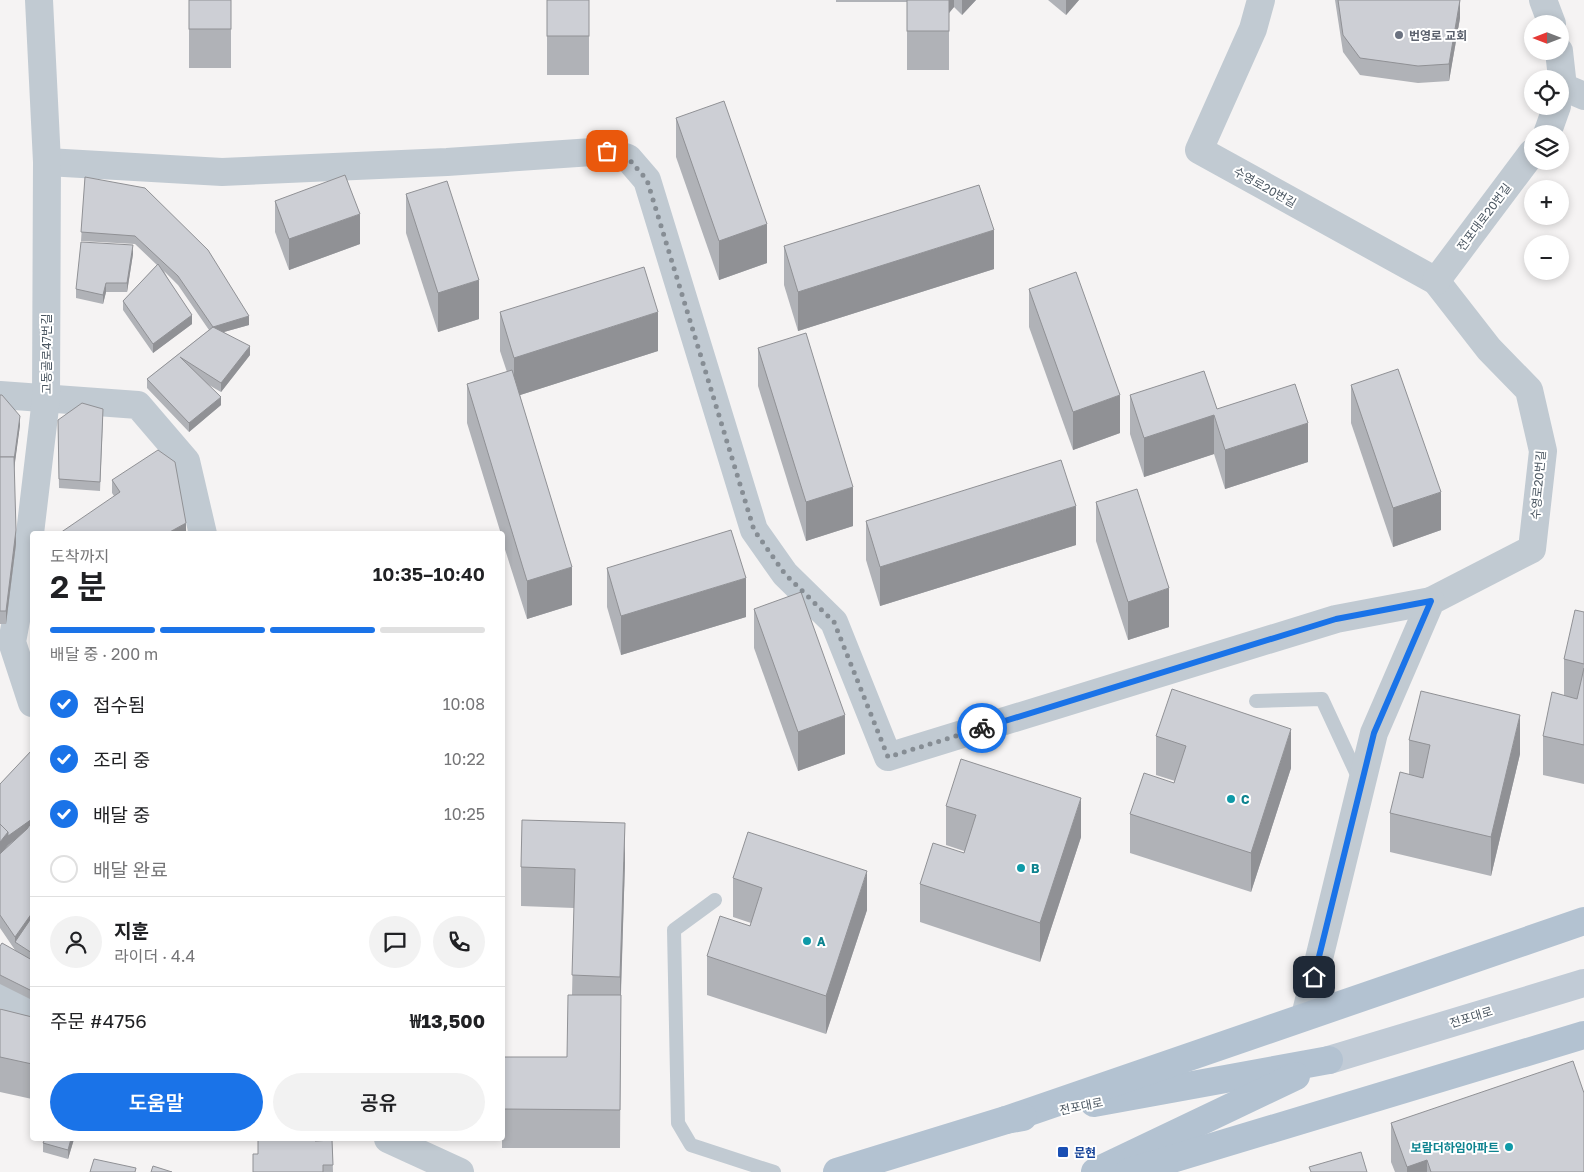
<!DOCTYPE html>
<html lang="ko">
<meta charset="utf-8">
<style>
body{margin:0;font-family:"Golos Text","Noto Sans KR",sans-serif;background:#f2f2f2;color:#202124;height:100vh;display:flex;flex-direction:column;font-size:19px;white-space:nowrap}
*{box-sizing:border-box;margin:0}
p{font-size:16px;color:#757577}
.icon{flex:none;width:28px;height:28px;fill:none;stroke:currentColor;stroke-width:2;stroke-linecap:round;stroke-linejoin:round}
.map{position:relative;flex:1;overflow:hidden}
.side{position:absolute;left:30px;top:531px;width:475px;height:610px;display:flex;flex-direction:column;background:#fff;border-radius:5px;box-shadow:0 2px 8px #0003}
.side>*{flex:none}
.needle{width:32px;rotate:270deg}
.controls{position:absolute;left:1524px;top:15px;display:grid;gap:10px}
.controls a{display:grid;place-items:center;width:45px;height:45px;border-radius:50%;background:#fff;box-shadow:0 2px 8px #0003;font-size:25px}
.pin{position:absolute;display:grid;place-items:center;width:42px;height:42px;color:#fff;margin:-21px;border-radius:10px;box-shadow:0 2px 8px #0006}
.courier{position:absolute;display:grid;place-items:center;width:50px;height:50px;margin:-25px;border:4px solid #1a73e8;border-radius:50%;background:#fff;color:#222;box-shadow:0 1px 6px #0007}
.overview em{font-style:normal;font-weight:600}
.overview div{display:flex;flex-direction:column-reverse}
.overview{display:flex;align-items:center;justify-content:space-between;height:85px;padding:0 20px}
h1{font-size:32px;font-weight:600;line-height:38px}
.bar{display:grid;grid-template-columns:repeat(4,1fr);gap:8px 5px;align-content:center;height:60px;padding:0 20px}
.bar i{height:6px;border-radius:4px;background:#e0e0e0}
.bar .selected{background:#1a73e8}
.bar p{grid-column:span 4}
.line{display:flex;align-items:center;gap:12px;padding:0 20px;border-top:1px solid #e0e0e0}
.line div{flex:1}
.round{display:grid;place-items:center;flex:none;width:52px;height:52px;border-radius:26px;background:#f2f2f2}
ol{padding:0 20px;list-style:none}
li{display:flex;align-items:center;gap:15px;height:55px}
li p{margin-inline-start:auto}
li .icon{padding:5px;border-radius:50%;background:#1a73e8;color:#fff;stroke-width:4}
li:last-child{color:#757577}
li i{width:28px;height:28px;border:2px solid #e0e0e0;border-radius:50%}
.cta{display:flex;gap:10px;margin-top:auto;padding:10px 20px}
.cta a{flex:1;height:58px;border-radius:30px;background:#1a73e8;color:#fff;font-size:20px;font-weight:600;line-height:58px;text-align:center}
.cta a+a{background:#f2f2f2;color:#202124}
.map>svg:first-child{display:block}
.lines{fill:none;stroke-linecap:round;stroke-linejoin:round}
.service{stroke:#c1cad2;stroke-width:14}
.minor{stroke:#c1cad2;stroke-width:28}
.secondary{stroke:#c1cbd6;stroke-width:28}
.primary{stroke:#b3c2d1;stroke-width:28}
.wall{fill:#b0b2b7}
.shaded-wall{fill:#909195}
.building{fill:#cdcfd5;stroke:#909195}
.done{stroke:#868d94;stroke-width:5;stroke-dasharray:0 9}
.route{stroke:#1a73e8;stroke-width:6}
.worship-dot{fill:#6b7280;stroke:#fff;stroke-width:2}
.culture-dot{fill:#0f9aa8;stroke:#fff;stroke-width:2}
.transit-dot{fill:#1a4fb4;stroke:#fff;stroke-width:2}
.labels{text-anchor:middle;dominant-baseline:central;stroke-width:4;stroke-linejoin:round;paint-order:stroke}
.worship-label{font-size:12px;font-weight:bold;fill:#5b616d;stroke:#fff;text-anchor:start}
.street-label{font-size:12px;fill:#4a5661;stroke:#fff}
.culture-label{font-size:12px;font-weight:bold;fill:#0d838f;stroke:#fff;text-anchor:start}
.transit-label{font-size:12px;font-weight:bold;fill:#164399;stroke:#fff;text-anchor:start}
</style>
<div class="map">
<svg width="1584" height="1172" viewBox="0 0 1584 1172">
<rect width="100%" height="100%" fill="#f5f3f3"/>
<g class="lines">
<g class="service">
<polyline points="1256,701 1322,699 1360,781"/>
<polyline points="715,900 674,930 678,1123 691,1145 774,1172"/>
</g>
<g class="minor">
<polyline points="1261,0 1253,29 1199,150 1436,281 1489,349 1529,390 1543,451 1532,549 1431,601 1374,733 1305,1016"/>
<polyline points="1543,0 1552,24"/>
<polyline points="1559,51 1563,87 1584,96"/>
<polyline points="1547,134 1557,106"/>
<polyline points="47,162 222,172 447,162 607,151 628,158 647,180 754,530 785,574 834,622 888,757 1336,619 1431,601"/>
<polyline points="1436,281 1532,153"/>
<polyline points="0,395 138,405 186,461 203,534"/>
<polyline points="32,703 12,642 26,567 46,399 47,162 39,0"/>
<polyline points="0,993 32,1007"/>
<polyline points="388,1139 460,1172"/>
</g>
<polyline class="secondary" points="1329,1060 1584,983"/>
<g class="primary">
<polyline points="1094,1103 1329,1060"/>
<polyline points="1006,1120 1584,921"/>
<polyline points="837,1172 1006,1120 1023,1117"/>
<polyline points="1095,1172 1296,1076"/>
<polyline points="1129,1172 1584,1035"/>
</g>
</g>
<g class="wall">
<rect x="189" y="0" width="42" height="68"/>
<rect x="547" y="0" width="42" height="75"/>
<polygon points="836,0 976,0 962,15 954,7 949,13 949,70 907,70 907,2 836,2"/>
<polygon points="1048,0 1079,0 1066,15"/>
<polygon points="1335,0 1460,0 1460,18 1449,81 1418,83 1360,75 1343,52"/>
<polygon points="676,118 767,263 719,280 676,157"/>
<polygon points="85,177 249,325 224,332 250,355 221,392 207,384 221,405 189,432 147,388 147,379 209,330 178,285 164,271 192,324 153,353 123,310 123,301 157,265 135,244 81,241"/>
<polygon points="406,194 479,319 438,332 406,233"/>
<polygon points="275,201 360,244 289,270 275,232"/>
<polygon points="784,246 994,269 798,331 784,285"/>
<polygon points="133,254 127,292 106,292 103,304 76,298 76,289"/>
<polygon points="1029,289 1120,433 1073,450 1029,327"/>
<polygon points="500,312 658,351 520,395 572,605 527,619 502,540 502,534 501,534 467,423 467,384 507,372 500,351"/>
<polygon points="758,348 853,526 806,541 758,386"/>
<polygon points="1351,385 1441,530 1393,547 1351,423"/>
<polygon points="0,395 20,425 14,468 16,544 6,624 0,624"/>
<polygon points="1130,395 1217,409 1308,462 1225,489 1214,454 1144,477 1130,434"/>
<polygon points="103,418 100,491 59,488 58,420"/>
<polygon points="112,480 186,534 114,496 112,493"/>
<polygon points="1096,502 1169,627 1128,640 1096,541"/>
<polygon points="866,521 1076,545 880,606 866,560"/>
<polygon points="607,568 746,617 621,655 607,607"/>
<polygon points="754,609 845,754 798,771 754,648"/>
<polygon points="1584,612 1584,784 1543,775 1543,736 1564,695 1564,659"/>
<polygon points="1156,736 1291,768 1251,892 1130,853 1130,814 1174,783 1175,781 1156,775"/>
<polygon points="1409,740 1520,754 1491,876 1390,852 1390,813 1409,774"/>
<polygon points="32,750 32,1000 0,984 0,946 15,950 0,928 0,784"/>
<polygon points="946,806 1081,837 1040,962 920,922 920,884 964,853 964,851 946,845"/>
<polygon points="625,862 621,995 620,1148 502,1148 502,1057 567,1057 572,995 574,908 521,906 521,867"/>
<polygon points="733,878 867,910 826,1034 707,995 707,956 750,926 751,923 733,917"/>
<polygon points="0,1009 32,1017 32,1099 0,1092"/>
<polygon points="1391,1123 1584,1172 1395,1172 1391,1162"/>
<polygon points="74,1139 68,1159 43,1152 43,1143"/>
<polygon points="332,1140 333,1172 253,1172 253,1154 258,1154 315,1141"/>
</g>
<g class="shaded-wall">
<polygon points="949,0 954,0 954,7 949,13"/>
<polygon points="962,0 976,0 962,15"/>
<polygon points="1066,0 1079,0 1066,15"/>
<polygon points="1460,1 1460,18 1449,81 1449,64"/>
<polygon points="360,214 360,244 289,270 289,239"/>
<polygon points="767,224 767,263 719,280 719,241"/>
<polygon points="994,230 994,269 798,331 798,292"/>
<polygon points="133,245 133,254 127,292 127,283"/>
<polygon points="479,280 479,319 438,332 438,293"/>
<polygon points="106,283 106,292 103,304 103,295"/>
<polygon points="658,312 658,351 514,397 514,358"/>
<polygon points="192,315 192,324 153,353 153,344"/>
<polygon points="249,316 249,325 213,335 213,327"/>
<polygon points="250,346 250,355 221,392 221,383"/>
<polygon points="1120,395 1120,433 1073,450 1073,412"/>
<polygon points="221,397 221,405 189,432 189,423"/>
<polygon points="1214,415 1214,454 1144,477 1144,438"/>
<polygon points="20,416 20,425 14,470 14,461"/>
<polygon points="1308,423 1308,462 1225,489 1225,450"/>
<polygon points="853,487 853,526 806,541 806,502"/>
<polygon points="1441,492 1441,530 1393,547 1393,508"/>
<polygon points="1076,506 1076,545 880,606 880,567"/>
<polygon points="186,523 186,534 166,534"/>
<polygon points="16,530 16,544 6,624 6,611"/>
<polygon points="572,567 572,605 527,619 527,581"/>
<polygon points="746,578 746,617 621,655 621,616"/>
<polygon points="1169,588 1169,627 1128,640 1128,602"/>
<polygon points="845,715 845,754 798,771 798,732"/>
<polygon points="1520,715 1520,754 1491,876 1491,837"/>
<polygon points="1291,729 1291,768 1251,892 1251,853"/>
<polygon points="1081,798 1081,837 1040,962 1040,923"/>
<polygon points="32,819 32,827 8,845 0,855 0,842 8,832"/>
<polygon points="625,823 625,862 620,1016 620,977"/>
<polygon points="867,871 867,910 826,1034 826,996"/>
<polygon points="32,913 32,926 15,942 15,937"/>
<polygon points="71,1139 74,1139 68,1159 68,1150"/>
<polygon points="1427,1160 1427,1172 1407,1172 1407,1167"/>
</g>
<g class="building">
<rect x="189" y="0" width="42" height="29"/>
<rect x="547" y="0" width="42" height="36"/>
<rect x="907" y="0" width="42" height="31"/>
<polygon points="1338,0 1460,0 1449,64 1418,66 1360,58 1343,35"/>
<polygon points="724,101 767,224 719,241 676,118"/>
<polygon points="345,175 360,214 289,239 275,201"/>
<polygon points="85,177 145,188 208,250 249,316 213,327 250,346 221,383 180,357 221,397 189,423 147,379 213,327 178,276 135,236 81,232"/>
<polygon points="447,181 479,280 438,293 406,194"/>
<polygon points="979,185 994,230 798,292 784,246"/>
<polygon points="81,242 133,245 127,283 106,283 103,295 76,289"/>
<polygon points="158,264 192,315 153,344 123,301"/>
<polygon points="644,267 658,312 514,358 500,312"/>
<polygon points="1076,272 1120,395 1073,412 1029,289"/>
<polygon points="806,333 853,487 806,502 758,348"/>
<polygon points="1398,369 1441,492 1393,508 1351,385"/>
<polygon points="512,370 572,567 527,581 467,384"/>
<polygon points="1204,371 1217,409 1295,384 1308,423 1225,450 1214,415 1144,438 1130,395"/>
<polygon points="0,395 2,395 20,416 14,460 14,457 0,457"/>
<polygon points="82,403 103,409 100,482 59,479 58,420"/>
<polygon points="158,450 175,462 186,523 166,534 61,534 60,533 120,492 112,480"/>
<polygon points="0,457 14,457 16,530 6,611 0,611"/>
<polygon points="1061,460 1076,506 880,567 866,521"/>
<polygon points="1137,489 1169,588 1128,602 1096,502"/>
<polygon points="731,530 746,578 621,616 607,568"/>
<polygon points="801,592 845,715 798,732 754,609"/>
<polygon points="1575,610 1584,612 1584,664 1564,659"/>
<polygon points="1584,668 1584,745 1543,736 1552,692 1577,699"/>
<polygon points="1172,689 1291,729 1251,853 1130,814 1144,773 1174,783 1186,746 1156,736"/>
<polygon points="1421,691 1520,715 1491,837 1390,813 1400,772 1423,778 1430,745 1409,740"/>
<polygon points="32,750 32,819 8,836 8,832 0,824 0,784"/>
<polygon points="961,759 1081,798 1040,923 920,884 933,843 964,853 976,815 946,806"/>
<polygon points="522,820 625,823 620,977 572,975 575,869 521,867"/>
<polygon points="32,822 32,913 15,937 0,915 0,854 3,851 27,829"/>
<polygon points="0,824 8,832 0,842"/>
<polygon points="748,832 867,871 826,996 707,956 720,916 750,926 762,888 733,878"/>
<polygon points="32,917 32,953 15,942"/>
<polygon points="2,943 32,960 32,991 0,975 0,946"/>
<polygon points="568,995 621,995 620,1110 502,1109 502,1057 567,1057"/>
<polygon points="0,1009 32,1017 32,1064 0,1057"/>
<polygon points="1573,1061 1584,1093 1584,1172 1431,1172 1427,1160 1407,1167 1391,1123"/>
<polygon points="45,1139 71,1139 68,1150 43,1143"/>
<polygon points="258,1139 315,1139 315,1141 332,1140 333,1165 323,1165 323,1172 253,1172 253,1154 258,1154"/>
<polygon points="1361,1152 1367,1172 1311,1172 1309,1167"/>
<polygon points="94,1159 136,1168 135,1172 90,1172"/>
<polygon points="153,1166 172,1172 151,1172"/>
</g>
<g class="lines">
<polyline class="done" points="607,151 628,158 647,180 754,530 785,574 834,622 888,757 982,728"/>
<polyline class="route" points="982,728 1336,619 1431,601 1374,733 1314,977"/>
</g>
<circle class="worship-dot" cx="1399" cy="35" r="5"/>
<g class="culture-dot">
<circle cx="1231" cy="799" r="5"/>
<circle cx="1021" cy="868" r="5"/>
<circle cx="807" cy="941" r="5"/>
<circle cx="1509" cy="1147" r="5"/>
</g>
<rect class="transit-dot" x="1057" y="1146" width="12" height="12" rx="2.5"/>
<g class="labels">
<g class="worship-label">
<text x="1409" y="35">번영로 교회</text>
</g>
<g class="street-label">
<text transform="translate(1265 187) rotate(29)">수영로20번길</text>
<text transform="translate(1484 217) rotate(-53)">전포대로20번길</text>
<text transform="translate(46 354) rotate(-90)">고동골로47번길</text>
<text transform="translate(1538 485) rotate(-85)">수영로20번길</text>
<text transform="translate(1471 1017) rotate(-17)">전포대로</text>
<text transform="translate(1081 1106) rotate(-11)">전포대로</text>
</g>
<g class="culture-label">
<text x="1241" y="799">C</text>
<text x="1031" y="868">B</text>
<text x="817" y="941">A</text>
<text x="1499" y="1147" text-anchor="end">보람더하임아파트</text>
</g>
<g class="transit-label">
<text x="1074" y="1152">문현</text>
</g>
</g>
</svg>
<div class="controls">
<a><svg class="needle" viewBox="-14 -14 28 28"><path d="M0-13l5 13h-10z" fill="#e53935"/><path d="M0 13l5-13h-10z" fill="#757577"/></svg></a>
<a><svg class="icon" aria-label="locate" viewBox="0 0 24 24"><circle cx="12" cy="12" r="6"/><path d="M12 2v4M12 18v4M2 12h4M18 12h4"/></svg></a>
<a><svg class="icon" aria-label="layers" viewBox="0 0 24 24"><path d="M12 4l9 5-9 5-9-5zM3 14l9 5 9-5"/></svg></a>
<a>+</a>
<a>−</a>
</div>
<div class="pin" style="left:607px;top:151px;background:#ea580c"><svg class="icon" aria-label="bag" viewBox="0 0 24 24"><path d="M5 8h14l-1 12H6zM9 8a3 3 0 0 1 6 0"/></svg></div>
<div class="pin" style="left:1314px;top:977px;background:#1f2937"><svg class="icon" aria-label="home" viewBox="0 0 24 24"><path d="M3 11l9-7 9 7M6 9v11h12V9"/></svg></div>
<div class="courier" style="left:982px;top:728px"><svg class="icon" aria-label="bike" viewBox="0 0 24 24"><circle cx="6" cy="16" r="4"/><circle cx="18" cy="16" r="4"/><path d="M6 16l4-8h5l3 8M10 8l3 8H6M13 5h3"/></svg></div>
<section class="side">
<div class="overview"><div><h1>2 분</h1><p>도착까지</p></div><em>10:35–10:40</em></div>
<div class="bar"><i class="selected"></i><i class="selected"></i><i class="selected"></i><i></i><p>배달 중 · 200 m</p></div>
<ol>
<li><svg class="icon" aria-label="check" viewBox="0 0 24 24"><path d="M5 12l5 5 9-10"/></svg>접수됨<p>10:08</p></li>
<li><svg class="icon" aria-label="check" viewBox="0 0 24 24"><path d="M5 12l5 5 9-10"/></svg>조리 중<p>10:22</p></li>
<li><svg class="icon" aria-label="check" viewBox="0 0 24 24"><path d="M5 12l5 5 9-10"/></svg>배달 중<p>10:25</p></li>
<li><i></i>배달 완료</li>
</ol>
<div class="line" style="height:90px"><a class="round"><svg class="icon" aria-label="person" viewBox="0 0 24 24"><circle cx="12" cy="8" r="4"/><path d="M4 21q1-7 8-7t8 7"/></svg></a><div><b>지훈</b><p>라이더 · 4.4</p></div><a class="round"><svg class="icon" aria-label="chat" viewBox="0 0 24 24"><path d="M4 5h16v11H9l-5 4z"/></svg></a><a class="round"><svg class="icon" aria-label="phone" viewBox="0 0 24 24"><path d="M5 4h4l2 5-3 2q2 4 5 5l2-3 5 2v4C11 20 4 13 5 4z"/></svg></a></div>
<div class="line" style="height:65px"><div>주문 #4756</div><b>₩13,500</b></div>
<div class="cta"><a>도움말</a><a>공유</a></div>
</section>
</div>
